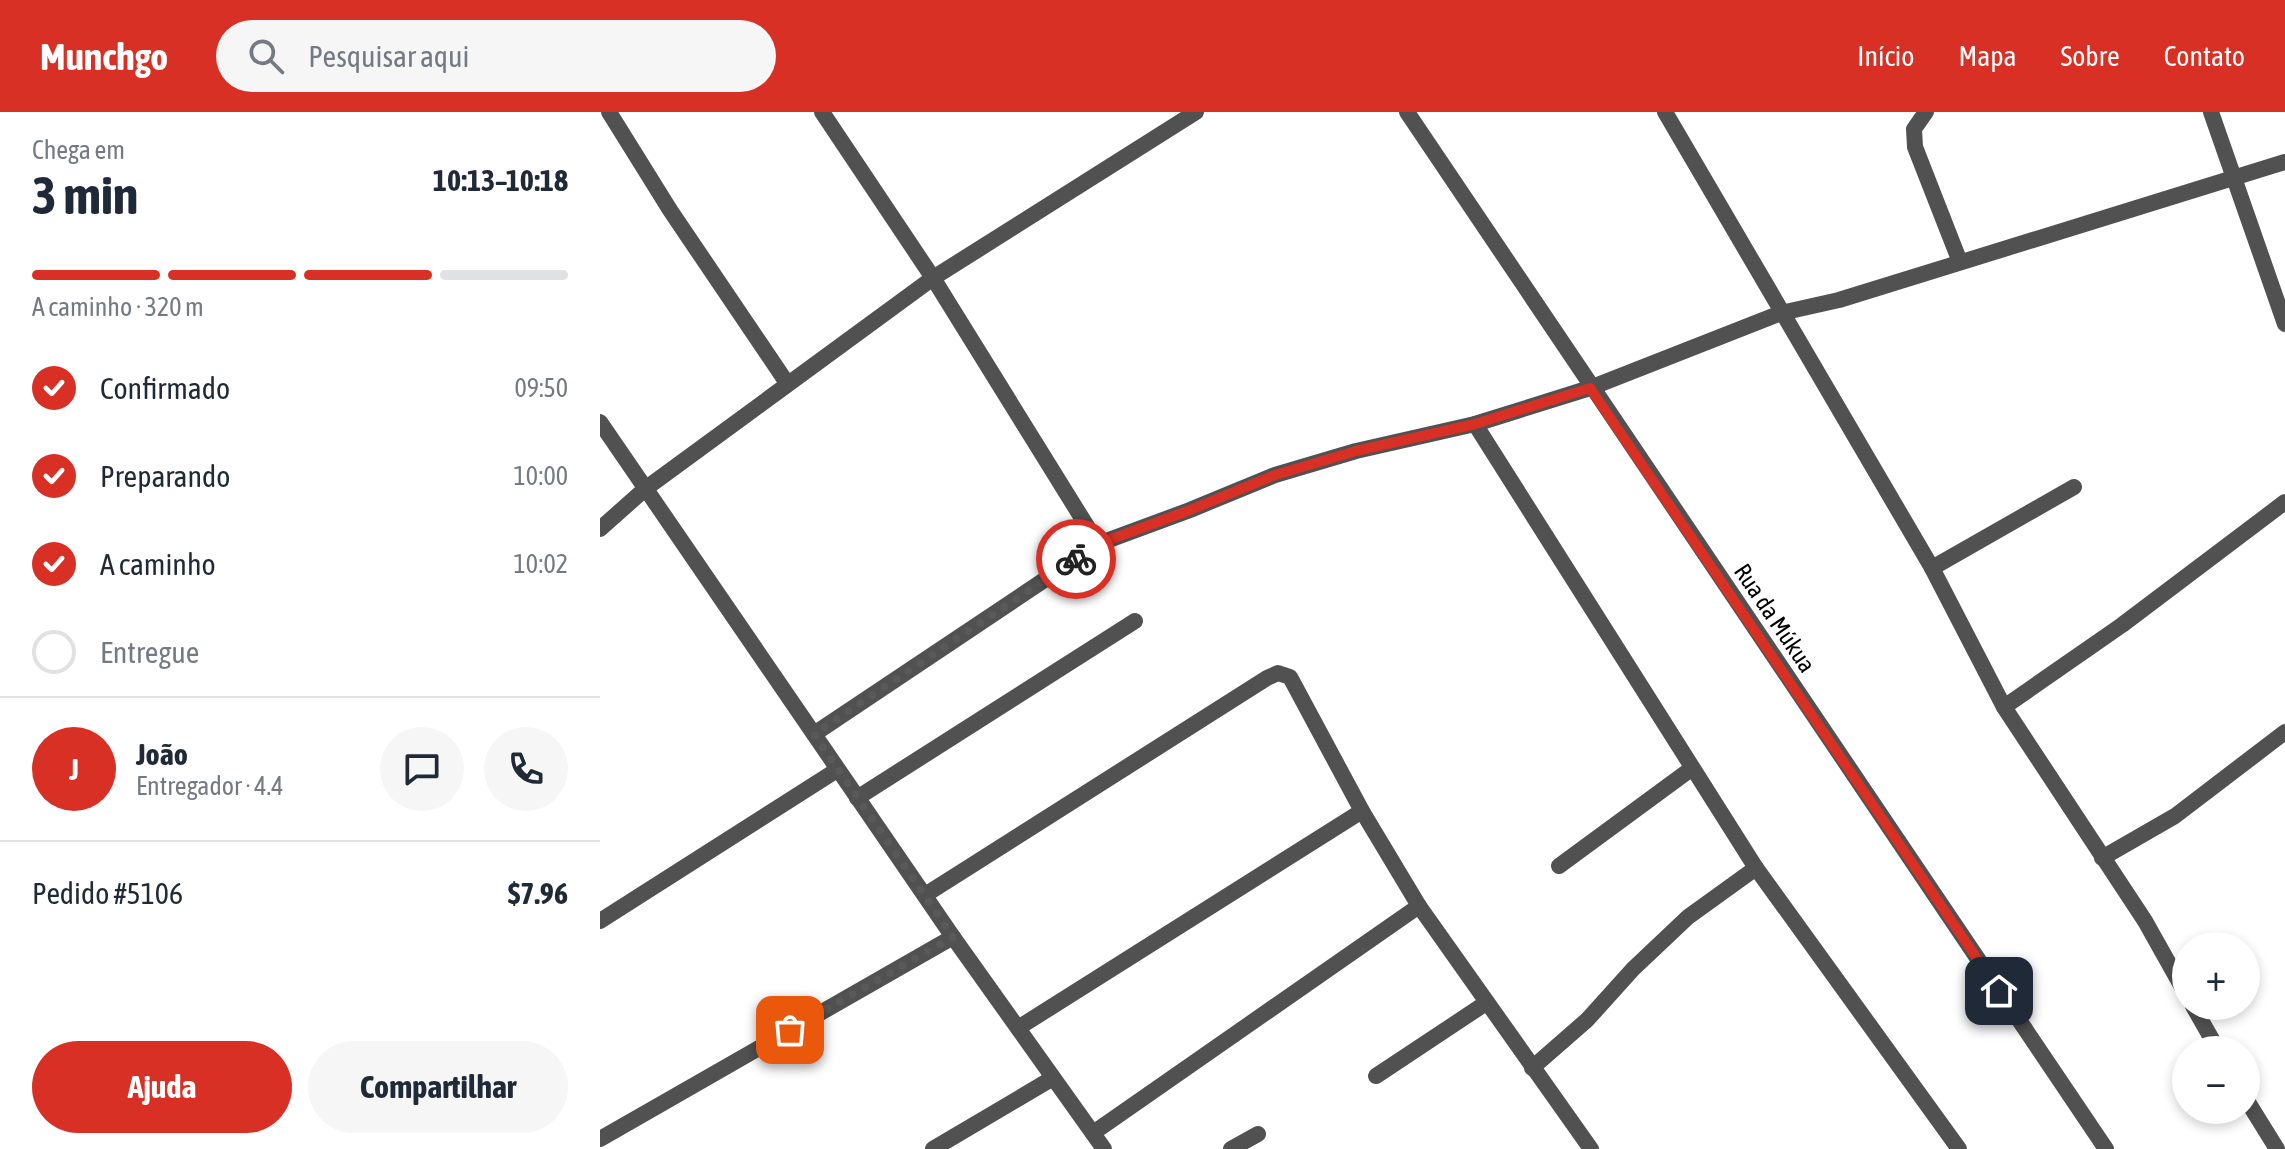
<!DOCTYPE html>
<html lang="pt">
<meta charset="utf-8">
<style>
body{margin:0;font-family:"Asap Condensed",sans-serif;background:#f6f6f7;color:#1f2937;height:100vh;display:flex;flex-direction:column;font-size:30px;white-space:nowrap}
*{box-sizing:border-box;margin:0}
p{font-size:26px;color:#747a83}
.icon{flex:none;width:44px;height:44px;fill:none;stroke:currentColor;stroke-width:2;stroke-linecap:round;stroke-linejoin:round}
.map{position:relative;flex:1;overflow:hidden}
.sheet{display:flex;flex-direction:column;background:#fff;width:600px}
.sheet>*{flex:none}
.controls{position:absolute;left:1572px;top:820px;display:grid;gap:16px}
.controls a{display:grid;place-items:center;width:88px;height:88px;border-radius:50%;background:#fff;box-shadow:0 4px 12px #0003;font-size:40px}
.pin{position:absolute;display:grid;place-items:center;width:68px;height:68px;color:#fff;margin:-34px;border-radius:16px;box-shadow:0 4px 12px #0006}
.courier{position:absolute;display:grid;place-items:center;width:80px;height:80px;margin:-40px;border:6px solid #d93025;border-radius:50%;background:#fff;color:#222;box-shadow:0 2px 10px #0007}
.headline em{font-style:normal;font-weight:700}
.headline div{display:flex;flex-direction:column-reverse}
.headline{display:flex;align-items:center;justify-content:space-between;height:136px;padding:0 32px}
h1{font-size:52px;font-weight:700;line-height:60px}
.bar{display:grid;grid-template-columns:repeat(4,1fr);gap:12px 8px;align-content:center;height:96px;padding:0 32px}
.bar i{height:10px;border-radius:6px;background:#e0e1e3}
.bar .active{background:#d93025}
.bar p{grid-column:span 4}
.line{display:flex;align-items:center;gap:20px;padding:0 32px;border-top:2px solid #e0e1e3}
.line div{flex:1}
.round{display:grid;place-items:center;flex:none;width:84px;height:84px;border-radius:42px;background:#f6f6f7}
ol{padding:0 32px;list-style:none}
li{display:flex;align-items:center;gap:24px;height:88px}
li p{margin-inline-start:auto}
li .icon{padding:8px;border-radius:50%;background:#d93025;color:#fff;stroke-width:4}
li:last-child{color:#747a83}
li i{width:44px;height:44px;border:4px solid #e0e1e3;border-radius:50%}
.button{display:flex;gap:16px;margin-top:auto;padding:16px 32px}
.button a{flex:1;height:92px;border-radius:48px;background:#d93025;color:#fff;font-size:32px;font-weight:700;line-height:92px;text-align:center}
.button a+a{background:#f6f6f7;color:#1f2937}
header{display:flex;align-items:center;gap:48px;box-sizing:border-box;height:112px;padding:0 40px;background:#d93025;color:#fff}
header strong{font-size:38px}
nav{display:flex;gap:44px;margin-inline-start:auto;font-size:28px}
.search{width:560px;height:72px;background:#f6f6f7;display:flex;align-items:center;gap:20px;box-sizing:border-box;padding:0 28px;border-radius:44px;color:#747a83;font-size:30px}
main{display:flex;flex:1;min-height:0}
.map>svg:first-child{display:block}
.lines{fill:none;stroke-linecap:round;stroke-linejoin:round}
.minor{stroke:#515151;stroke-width:16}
.tertiary{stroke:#515151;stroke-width:16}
.done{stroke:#595959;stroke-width:8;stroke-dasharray:0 14.4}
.route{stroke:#d93025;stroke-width:10}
.labels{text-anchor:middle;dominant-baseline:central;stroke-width:7;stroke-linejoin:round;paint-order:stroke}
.street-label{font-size:24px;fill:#000;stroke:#fff}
</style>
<header>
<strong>Munchgo</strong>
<div class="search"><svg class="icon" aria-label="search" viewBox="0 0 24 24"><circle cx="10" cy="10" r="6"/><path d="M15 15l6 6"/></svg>Pesquisar aqui</div>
<nav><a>Início</a><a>Mapa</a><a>Sobre</a><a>Contato</a></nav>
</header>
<main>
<section class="sheet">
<div class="headline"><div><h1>3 min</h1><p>Chega em</p></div><em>10:13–10:18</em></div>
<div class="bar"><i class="active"></i><i class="active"></i><i class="active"></i><i></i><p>A caminho · 320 m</p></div>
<ol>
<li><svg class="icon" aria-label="check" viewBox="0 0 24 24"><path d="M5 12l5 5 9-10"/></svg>Confirmado<p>09:50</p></li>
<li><svg class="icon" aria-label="check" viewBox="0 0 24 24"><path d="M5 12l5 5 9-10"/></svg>Preparando<p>10:00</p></li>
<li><svg class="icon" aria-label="check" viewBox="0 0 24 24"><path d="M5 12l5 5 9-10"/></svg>A caminho<p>10:02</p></li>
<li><i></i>Entregue</li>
</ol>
<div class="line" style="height:144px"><b class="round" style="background:#d93025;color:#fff">J</b><div><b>João</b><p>Entregador · 4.4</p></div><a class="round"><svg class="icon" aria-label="chat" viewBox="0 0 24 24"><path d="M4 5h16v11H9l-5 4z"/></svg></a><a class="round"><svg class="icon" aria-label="phone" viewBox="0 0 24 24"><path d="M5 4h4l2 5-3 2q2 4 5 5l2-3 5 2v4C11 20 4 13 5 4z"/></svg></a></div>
<div class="line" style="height:104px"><div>Pedido #5106</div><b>$7.96</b></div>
<div class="button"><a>Ajuda</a><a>Compartilhar</a></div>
</section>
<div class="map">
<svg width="1685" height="1037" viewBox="0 0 1685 1037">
<rect width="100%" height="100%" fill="#fff"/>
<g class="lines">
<g class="minor">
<polyline points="9,0 70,98 187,271"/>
<polyline points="222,0 333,166 498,432"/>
<polyline points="1065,0 1332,456 1404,595 1545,809 1586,882"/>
<polyline points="1326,0 1314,17 1315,35 1360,150"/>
<polyline points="1611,0 1685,212"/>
<polyline points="0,310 353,825 504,1037"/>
<polyline points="875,312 1156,756 1359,1037"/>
<polyline points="0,417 45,377 333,166 596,0"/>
<polyline points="1332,456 1474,375"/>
<polyline points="1404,595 1522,513 1685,390"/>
<polyline points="214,622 498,432 590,398 675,363 756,339 875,312 990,276 1181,201 1239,188 1685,50"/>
<polyline points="257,686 535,509"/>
<polyline points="1502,746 1575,704 1685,620"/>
<polyline points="959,754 1091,657"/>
<polyline points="325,783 667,566 678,561 690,565 762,699 819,794 991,1037"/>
<polyline points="0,809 237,658"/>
<polyline points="1593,894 1618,938"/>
<polyline points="418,916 762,699"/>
<polyline points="932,956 987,908 1033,857 1088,805 1156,756"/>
<polyline points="776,964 886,891"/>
<polyline points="1646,987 1677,1037"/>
<polyline points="493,1021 819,794"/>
<polyline points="0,1027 353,825"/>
<polyline points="333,1037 453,966"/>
<polyline points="631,1037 658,1022"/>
</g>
<polyline class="tertiary" points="807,0 1506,1037"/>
</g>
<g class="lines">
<polyline class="done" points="190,918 353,825 214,622 476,447"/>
<polyline class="route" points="476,447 498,432 590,398 675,363 756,339 875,312 990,276 1399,879"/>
</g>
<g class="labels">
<g class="street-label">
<text transform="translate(1175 506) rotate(56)">Rua da Múkua</text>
</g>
</g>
</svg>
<div class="controls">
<a>+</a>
<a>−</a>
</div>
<div class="pin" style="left:190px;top:918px;background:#ea580c"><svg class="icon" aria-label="bag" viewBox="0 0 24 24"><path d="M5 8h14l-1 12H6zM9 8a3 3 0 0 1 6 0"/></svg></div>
<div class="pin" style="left:1399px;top:879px;background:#1f2937"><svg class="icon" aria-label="home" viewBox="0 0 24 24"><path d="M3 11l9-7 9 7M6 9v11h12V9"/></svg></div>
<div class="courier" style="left:476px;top:447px"><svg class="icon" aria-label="bike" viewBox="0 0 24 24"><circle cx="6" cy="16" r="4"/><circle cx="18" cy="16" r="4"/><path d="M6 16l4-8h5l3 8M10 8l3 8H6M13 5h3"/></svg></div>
</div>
</main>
